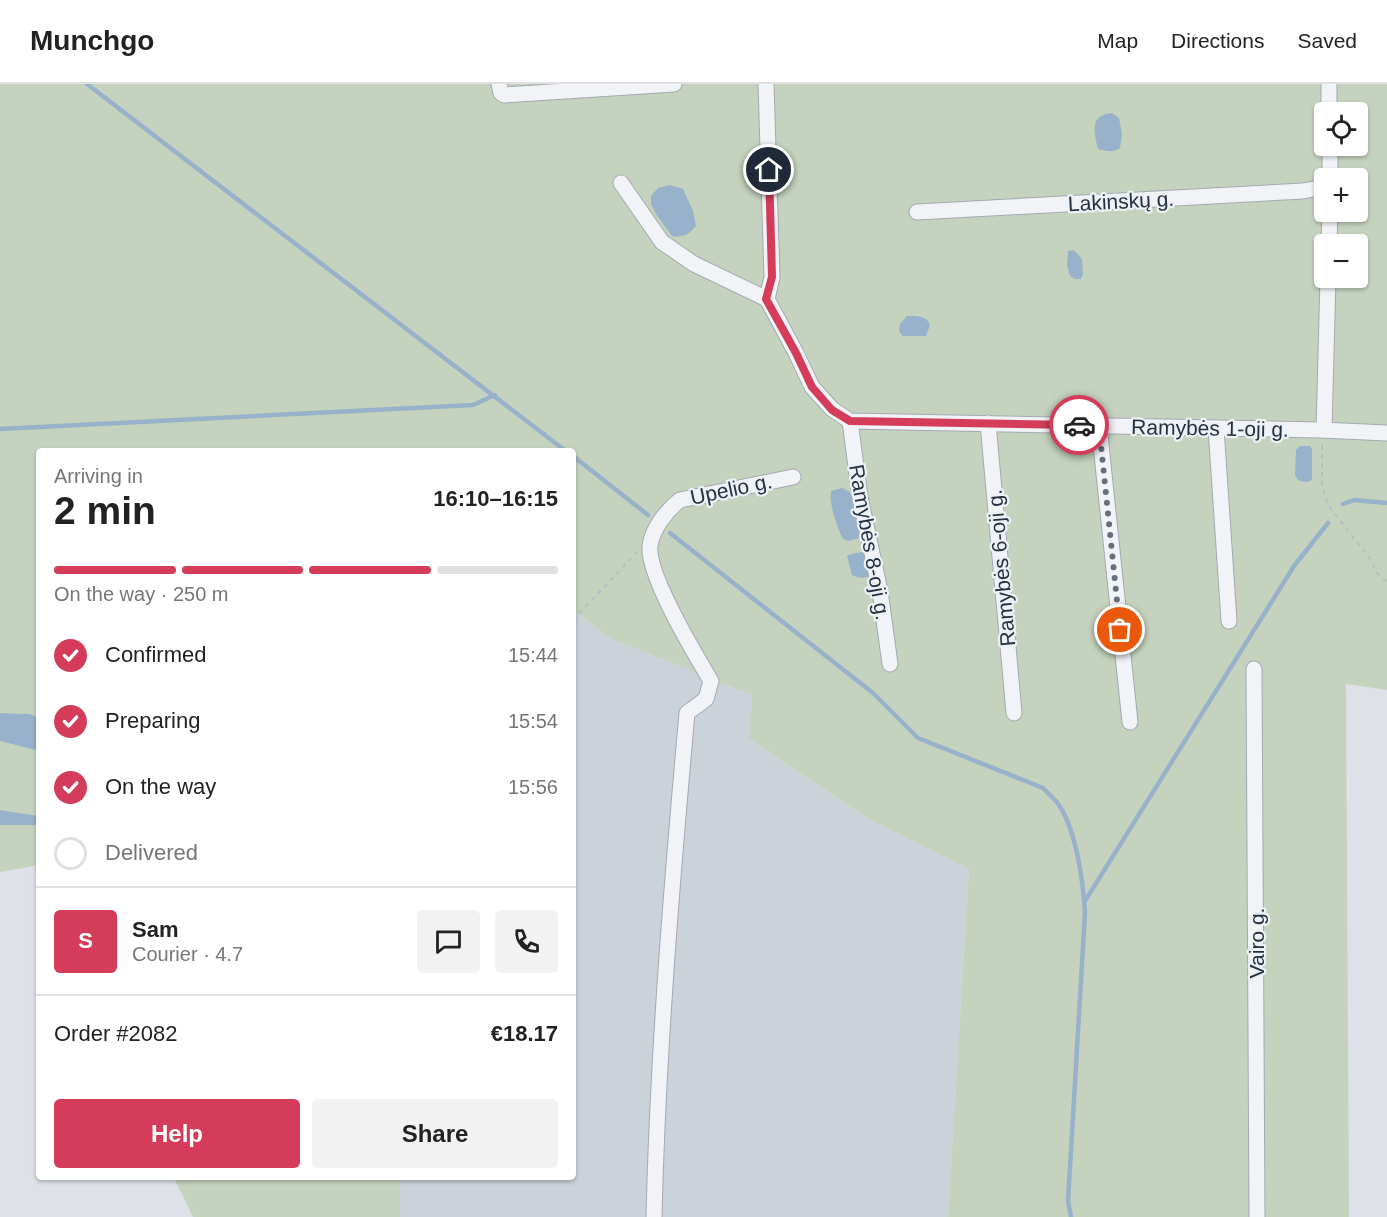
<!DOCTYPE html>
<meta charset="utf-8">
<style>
body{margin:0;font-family:Helvetica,sans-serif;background:#f2f2f2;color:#222;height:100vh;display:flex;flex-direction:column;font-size:22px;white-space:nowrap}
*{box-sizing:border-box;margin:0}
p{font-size:20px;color:#767676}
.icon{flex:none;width:33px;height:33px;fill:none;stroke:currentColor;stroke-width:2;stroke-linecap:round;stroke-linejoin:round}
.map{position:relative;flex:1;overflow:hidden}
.details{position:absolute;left:36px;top:364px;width:540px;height:732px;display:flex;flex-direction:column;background:#fff;border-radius:6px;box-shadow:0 2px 4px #0004}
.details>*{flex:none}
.tools{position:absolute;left:1314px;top:18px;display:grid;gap:12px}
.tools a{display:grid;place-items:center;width:54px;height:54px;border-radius:6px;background:#fff;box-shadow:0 2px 4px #0004;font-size:30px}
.pin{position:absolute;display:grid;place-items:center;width:51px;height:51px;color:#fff;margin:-26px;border:3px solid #fff;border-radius:50%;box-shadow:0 2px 6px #0007}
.courier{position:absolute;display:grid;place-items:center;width:60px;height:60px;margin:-30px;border:4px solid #d43c5a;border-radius:50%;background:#fff;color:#222;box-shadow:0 2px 8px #0007}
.headline em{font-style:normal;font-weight:700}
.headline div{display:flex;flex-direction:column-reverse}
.headline{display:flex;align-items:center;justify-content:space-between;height:102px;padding:0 18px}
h1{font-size:39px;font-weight:700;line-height:45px}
.bar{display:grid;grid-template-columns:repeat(4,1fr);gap:9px 6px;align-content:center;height:72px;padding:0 18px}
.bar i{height:8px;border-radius:4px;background:#e0e0e0}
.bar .current{background:#d43c5a}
.bar p{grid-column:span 4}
.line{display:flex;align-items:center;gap:15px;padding:0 18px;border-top:2px solid #e0e0e0}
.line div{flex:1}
.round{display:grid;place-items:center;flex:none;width:63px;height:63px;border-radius:6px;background:#f2f2f2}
ol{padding:0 18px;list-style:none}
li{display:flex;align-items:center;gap:18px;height:66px}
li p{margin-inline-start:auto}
li .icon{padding:6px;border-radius:50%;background:#d43c5a;color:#fff;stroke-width:4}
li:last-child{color:#767676}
li i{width:33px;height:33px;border:3px solid #e0e0e0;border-radius:50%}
.cta{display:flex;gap:12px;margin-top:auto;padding:12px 18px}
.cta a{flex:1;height:69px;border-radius:6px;background:#d43c5a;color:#fff;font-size:24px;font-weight:700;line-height:69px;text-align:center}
.cta a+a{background:#f2f2f2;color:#222}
header{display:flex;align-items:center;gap:36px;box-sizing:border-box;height:84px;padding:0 30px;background:#fff;border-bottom:2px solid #e0e0e0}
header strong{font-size:28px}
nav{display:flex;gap:33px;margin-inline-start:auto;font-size:21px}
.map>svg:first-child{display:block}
.built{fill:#ccd2da}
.green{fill:#c5d3be;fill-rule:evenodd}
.water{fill:#97b2ca}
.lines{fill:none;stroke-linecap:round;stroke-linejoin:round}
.stream{stroke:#97b2ca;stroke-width:4.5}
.street-casing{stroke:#a3a9b2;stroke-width:17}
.path{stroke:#b8bdc3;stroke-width:2;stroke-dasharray:4.5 4.5;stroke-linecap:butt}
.street{stroke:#f1f3f6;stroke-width:15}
.done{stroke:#666f7b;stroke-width:6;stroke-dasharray:0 10.8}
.route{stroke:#d43c5a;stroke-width:8}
.labels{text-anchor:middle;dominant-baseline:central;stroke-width:4.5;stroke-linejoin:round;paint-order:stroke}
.street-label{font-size:21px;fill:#263140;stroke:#edf1f6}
</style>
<header>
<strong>Munchgo</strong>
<nav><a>Map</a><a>Directions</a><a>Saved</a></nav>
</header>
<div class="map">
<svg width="1387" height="1133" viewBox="0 0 1387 1133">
<rect width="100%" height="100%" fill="#dee2e8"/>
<polygon class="built" points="573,526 612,555 752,611 749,655 867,734 969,785 948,1133 400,1133 400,1094 573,1094"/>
<g class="green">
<path d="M0,0h1387v606l-41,-6 3,533h-401l21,-348 -102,-51 -118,-79 3,-44 -140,-56 -39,-29v-158h-534v267l-9,-5 -30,-1zM1324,28h34v34h-34zM1324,94h34v34h-34zM1324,160h34v34h-34z"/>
<polygon points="0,657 39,667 39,732 0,726"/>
<polygon points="0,741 39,741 39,781 0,788"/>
<polygon points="174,1094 400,1094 400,1133 193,1133"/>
</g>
<g class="water">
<path d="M1112,29l7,5 3,16 -2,14c-7,5 -14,3 -22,1 -4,-17 -9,-34 14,-36z"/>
<path d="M670,101l13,4 10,22 3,15c-7,8 -12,12 -24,10l-16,-22 -5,-10v-8l7,-8z"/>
<polygon points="1074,166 1082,175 1083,190 1081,195 1075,195 1070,192 1067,182 1068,167"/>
<path d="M907,232c10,0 19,-1 23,9l-4,11h-23l-4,-5 1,-7z"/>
<polygon points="1300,362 1310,362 1312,365 1312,396 1307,398 1299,397 1295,392 1296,366"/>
<path d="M842,404l8,4 11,38 -1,8 -12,3 -5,-2c-6,-12 -14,-34 -12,-48z"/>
<path d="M862,468l5,3 4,20c-7,4 -12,3 -19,0l-5,-19 4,-2z"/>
<polygon points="0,629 30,630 39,635 39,667 0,657"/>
<polygon points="0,726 39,732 39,741 0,741"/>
</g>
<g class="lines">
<g class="stream">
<polyline points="87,0 567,368"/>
<polyline points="0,345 473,321 495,311"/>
<polyline points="573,372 648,431"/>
<polyline points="1343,420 1354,416 1387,419"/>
<path d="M670,449l203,160 45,45 125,50c4,4 9,9 13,13 20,25 27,80 29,111l-17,289 3,16"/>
<polyline points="1085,817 1294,482 1328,439"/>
</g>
<defs>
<g id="street">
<polyline points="499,0 501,9 504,11 674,0"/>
<polyline points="766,0 772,193 767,215 796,269 812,303 832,325 850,337 1322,346 1387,349"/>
<polyline points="1329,0 1329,28"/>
<polyline points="1330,62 1330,94"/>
<polyline points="621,99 662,158 694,180 767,215"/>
<polyline points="917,128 1303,107 1324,103"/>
<polyline points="1329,160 1330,128"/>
<polyline points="850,337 860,413 880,507 890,580"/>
<polyline points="988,339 1014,629"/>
<polyline points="1099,342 1130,638"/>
<polyline points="1216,344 1229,537"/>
<polyline points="1324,346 1328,194"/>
<polyline points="1254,585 1257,1133"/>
<path d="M654,1133c4,-168 18,-336 33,-504l19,-14 5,-18c-16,-27 -64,-106 -61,-135 2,-17 17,-36 30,-46l113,-23"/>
</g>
</defs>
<use href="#street" class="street-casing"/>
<g class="path">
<polyline points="1322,361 1322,401 1328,421 1371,476 1377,489 1387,498"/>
<polyline points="573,536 637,468"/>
</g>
<use href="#street" class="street"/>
</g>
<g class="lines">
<polyline class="done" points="1079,341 1099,342 1120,546"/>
<polyline class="route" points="769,86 772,193 766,215 796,269 812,303 832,326 850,337 1079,341"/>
</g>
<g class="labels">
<g class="street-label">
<text transform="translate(1121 117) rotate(-3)">Lakinskų g.</text>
<text transform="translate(1210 344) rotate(1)">Ramybės 1-oji g.</text>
<text transform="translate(731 405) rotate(-12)">Upelio g.</text>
<text transform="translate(870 458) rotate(80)">Ramybės 8-oji g.</text>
<text transform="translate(1001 484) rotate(-95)">Ramybės 6-oji g.</text>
<text transform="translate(1256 859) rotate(-90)">Vairo g.</text>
</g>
</g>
</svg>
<div class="tools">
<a><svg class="icon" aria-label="locate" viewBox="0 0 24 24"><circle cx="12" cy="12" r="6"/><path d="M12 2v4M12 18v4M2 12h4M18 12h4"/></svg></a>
<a>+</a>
<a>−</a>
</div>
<div class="pin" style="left:1120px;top:546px;background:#ea580c"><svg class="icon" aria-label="bag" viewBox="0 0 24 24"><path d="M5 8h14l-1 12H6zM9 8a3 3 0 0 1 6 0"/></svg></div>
<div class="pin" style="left:769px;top:86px;background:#1f2937"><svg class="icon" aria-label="home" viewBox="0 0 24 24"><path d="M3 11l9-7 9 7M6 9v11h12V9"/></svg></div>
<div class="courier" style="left:1079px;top:341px"><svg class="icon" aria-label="car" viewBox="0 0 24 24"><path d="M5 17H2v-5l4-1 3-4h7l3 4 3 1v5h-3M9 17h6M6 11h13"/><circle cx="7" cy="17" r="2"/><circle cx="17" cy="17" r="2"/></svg></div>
<section class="details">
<div class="headline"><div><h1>2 min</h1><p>Arriving in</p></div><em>16:10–16:15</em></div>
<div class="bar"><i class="current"></i><i class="current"></i><i class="current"></i><i></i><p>On the way · 250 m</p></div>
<ol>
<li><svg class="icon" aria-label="check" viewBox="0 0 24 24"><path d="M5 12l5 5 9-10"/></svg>Confirmed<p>15:44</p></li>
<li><svg class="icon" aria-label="check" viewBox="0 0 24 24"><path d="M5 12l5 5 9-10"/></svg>Preparing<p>15:54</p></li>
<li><svg class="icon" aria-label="check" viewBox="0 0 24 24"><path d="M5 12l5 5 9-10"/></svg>On the way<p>15:56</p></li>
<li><i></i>Delivered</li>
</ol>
<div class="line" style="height:108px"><b class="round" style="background:#d43c5a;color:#fff">S</b><div><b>Sam</b><p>Courier · 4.7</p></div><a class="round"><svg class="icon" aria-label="chat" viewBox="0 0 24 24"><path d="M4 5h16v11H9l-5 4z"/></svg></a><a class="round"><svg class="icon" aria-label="phone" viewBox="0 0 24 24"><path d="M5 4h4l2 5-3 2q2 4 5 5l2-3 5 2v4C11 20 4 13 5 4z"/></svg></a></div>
<div class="line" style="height:78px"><div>Order #2082</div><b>€18.17</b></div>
<div class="cta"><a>Help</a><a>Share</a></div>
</section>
</div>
